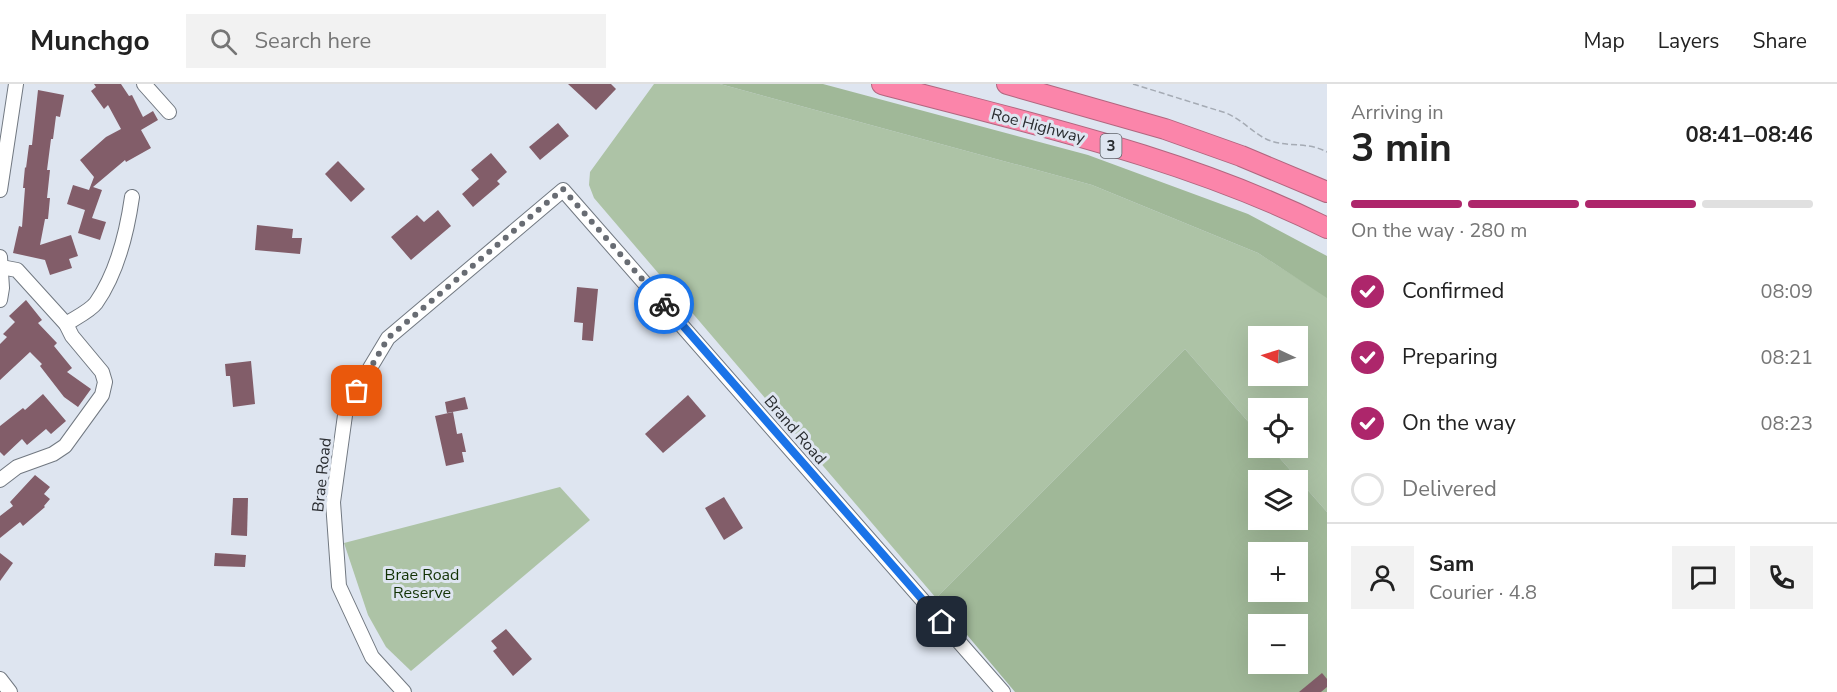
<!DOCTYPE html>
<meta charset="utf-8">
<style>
body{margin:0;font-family:"Nunito Sans",sans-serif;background:#f2f2f2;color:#222;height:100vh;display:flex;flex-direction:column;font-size:22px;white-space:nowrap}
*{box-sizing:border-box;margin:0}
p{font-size:20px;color:#767676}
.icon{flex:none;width:33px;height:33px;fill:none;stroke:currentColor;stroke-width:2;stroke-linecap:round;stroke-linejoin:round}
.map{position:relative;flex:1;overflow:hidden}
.sheet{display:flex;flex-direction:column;background:#fff;width:510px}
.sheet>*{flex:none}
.needle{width:39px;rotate:274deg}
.tools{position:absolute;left:1248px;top:242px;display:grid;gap:12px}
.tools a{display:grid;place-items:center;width:60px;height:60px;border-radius:0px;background:#fff;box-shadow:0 6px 24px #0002;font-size:30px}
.pin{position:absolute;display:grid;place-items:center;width:51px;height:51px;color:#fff;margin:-26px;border-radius:12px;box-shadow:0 3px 9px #0006}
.courier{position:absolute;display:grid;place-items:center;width:60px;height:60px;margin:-30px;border:4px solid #1a73e8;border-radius:50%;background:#fff;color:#222;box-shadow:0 2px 8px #0007}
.head em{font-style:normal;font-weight:700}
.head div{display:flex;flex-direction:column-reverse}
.head{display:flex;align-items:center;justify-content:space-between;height:102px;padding:0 24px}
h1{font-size:39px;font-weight:700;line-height:45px}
.bar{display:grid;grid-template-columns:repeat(4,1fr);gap:9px 6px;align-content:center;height:72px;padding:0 24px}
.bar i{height:8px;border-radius:4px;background:#e0e0e0}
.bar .active{background:#ad266b}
.bar p{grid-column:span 4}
.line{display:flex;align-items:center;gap:15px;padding:0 24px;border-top:2px solid #e0e0e0}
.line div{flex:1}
.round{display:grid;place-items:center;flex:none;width:63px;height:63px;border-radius:0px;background:#f2f2f2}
ol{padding:0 24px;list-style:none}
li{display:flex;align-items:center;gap:18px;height:66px}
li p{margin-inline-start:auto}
li .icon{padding:6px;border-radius:50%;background:#ad266b;color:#fff;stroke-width:4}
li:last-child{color:#767676}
li i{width:33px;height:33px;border:3px solid #e0e0e0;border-radius:50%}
header{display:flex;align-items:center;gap:36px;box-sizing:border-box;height:84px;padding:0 30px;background:#fff;border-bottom:2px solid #e0e0e0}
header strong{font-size:28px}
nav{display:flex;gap:33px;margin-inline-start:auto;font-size:21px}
.search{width:420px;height:54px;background:#f2f2f2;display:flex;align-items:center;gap:15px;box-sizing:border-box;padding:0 21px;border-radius:0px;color:#767676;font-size:22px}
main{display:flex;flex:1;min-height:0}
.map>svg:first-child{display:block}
.green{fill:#adc3a6;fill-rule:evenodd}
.forest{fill:#a0b898;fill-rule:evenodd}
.building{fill:#825d69}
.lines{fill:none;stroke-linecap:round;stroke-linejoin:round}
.minor-casing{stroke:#717881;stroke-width:16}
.highway-casing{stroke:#b1667f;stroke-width:22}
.path{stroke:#a5abb4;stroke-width:1.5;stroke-dasharray:6 3;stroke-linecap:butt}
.minor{stroke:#fff;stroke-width:14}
.highway{stroke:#fb85aa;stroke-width:20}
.done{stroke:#686c73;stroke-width:6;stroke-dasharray:0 10.8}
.route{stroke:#1a73e8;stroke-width:8}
.labels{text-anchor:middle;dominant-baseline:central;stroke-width:6;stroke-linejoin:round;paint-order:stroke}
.shield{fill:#dee5f0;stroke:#5f6369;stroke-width:1.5}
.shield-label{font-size:15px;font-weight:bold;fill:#282b2f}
.street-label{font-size:16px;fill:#282b2f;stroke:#dee5f0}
.park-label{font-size:16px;fill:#123204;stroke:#dee5f0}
</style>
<header>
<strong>Munchgo</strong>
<div class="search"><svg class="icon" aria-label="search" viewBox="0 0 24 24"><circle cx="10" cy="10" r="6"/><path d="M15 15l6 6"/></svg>Search here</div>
<nav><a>Map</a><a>Layers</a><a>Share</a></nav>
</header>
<main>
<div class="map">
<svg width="1327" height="608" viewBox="0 0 1327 608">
<rect width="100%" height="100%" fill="#dee5f0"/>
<g class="green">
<path d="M654,0h66l372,101 166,68 69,44v215l-57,-65h28v-39h-40v25l-73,-84 -249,249 -342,-400 -5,-13 1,-13zM1258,252h40v39h-40z"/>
<polygon points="560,403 590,436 411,587 386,563 368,531 344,459"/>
</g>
<g class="forest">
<polygon points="720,0 823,0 1088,71 1248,130 1327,172 1327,214 1258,169 1092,101"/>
<path d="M1185,265l73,84v14h12l57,65v180h-312l-79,-94zM1258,396h40v39h-40zM1258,468h40v39h-40zM1258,540h40v39h-40z"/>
</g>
<g class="building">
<polygon points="94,0 121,0 129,12 132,11 143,33 153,27 158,36 141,46 151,64 126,78 125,76 93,103 102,106 92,134 106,138 100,156 78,149 85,126 67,120 73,101 89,106 94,93 80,76 106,53 121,45 108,21 104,25 91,7 96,3"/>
<polygon points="568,0 611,0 616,5 596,26"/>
<polygon points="38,6 64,11 60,33 56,32 53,55 51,55 47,86 50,86 47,114 50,114 48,135 45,135 40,161 71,151 78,172 69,175 72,184 50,191 45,176 13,169 19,142 22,143 25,104 23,104 25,83 26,84 29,61 32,61"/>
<polygon points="558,39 569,52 540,76 529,63"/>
<polygon points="491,69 507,88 497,97 500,100 473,123 462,110 479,95 471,86"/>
<polygon points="338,77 365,105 351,118 325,90"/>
<polygon points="438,126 451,142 411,176 391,153 417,131 424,138"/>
<polygon points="257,141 293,145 292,154 302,154 300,170 255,166"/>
<polygon points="577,203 598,205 593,257 582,256 583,239 574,238"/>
<polygon points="26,216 42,236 38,239 57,259 54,262 72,284 67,288 91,305 78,323 64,313 40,282 42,280 30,268 0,296 0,260 7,253 3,250 15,238 9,232"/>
<polygon points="251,277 255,320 233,323 230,292 226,292 225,280"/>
<polygon points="43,310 66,337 51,350 46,345 27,361 22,355 4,372 0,368 0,342 23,324 25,326"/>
<polygon points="688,311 706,332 663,369 645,350"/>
<polygon points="465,313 468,325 447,329 445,318"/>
<polygon points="453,328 457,350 462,349 466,368 462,368 464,378 446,382 435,332"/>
<polygon points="35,391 50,403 44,410 50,415 44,422 45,423 23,442 20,438 0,454 0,432 13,422 10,418"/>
<polygon points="724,413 743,444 724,456 705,424"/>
<polygon points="233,414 248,414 247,452 231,451"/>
<polygon points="0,469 13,479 0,497"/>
<polygon points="215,469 246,471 245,483 214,482"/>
<polygon points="506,545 532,575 513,592 493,567 497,564 491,557"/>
<polygon points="1322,589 1327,595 1327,603 1321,608 1299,608"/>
</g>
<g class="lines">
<defs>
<g id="minor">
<polyline points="144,0 169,28"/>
<polyline points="0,106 16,0"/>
<polyline points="0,173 2,204 0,216"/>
<path d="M66,240c9,-6 24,-13 30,-21 21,-30 31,-71 36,-106"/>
<polyline points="0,396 17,383 53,370 65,362 102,311 105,298 102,288 72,252 66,240 17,186 1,183"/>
<polyline points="0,595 10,608"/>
<polyline points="404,608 372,573 339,502 333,418 346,324 388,254 563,106 1003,608"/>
</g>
<g id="highway">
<path d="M882,0c150,40 305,74 445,144"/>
<polyline points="1007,0 1165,45 1241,72 1327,108"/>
</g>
</defs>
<use href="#minor" class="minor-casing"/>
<use href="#highway" class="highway-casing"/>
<path class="path" d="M1133,0l93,29c15,6 26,19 40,26 19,9 41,2 61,13"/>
<use href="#minor" class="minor"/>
<use href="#highway" class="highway"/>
</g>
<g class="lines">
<polyline class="done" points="357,307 388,254 563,105 664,220"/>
<polyline class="route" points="664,220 942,538"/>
</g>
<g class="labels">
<rect class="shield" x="1100.5" y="50" width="21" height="24" rx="4.5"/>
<g class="shield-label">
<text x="1111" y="62">3</text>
</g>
<g class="street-label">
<text transform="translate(1038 42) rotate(15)">Roe Highway</text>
<text transform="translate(795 346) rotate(49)">Brand Road</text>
<text transform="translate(322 391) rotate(-84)">Brae Road</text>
</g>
<g class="park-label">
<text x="422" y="491">Brae Road<tspan x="422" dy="18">Reserve</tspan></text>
</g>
</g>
</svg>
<div class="tools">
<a><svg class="needle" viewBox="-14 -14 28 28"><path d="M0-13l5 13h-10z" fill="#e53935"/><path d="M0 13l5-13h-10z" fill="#767676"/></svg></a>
<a><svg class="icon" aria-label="locate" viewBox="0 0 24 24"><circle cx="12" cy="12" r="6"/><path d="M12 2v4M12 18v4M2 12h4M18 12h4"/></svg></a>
<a><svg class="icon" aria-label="layers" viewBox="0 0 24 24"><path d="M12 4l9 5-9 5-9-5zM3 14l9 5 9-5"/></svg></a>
<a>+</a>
<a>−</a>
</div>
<div class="pin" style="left:357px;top:307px;background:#ea580c"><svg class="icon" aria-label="bag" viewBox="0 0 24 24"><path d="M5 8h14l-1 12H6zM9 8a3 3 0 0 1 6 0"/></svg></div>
<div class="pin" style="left:942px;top:538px;background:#1f2937"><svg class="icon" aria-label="home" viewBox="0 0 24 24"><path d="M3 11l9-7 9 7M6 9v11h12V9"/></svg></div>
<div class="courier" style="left:664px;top:220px"><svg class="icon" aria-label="bike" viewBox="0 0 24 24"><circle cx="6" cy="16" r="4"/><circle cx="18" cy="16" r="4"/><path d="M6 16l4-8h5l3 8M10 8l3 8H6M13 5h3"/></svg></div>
</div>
<section class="sheet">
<div class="head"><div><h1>3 min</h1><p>Arriving in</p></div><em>08:41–08:46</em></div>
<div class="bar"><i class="active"></i><i class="active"></i><i class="active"></i><i></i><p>On the way · 280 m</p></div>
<ol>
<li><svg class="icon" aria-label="check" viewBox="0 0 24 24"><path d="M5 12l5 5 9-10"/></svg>Confirmed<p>08:09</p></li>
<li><svg class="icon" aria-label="check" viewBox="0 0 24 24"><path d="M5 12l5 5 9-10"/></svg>Preparing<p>08:21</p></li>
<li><svg class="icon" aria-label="check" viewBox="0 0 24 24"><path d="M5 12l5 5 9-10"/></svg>On the way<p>08:23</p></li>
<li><i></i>Delivered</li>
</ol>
<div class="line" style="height:108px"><a class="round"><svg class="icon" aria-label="person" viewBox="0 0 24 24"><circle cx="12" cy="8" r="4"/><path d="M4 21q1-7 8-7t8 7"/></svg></a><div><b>Sam</b><p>Courier · 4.8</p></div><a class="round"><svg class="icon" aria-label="chat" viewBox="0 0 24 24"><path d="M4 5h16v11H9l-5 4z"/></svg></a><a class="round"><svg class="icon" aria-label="phone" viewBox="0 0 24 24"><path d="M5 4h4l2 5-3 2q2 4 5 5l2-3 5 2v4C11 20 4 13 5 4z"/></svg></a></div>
</section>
</main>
